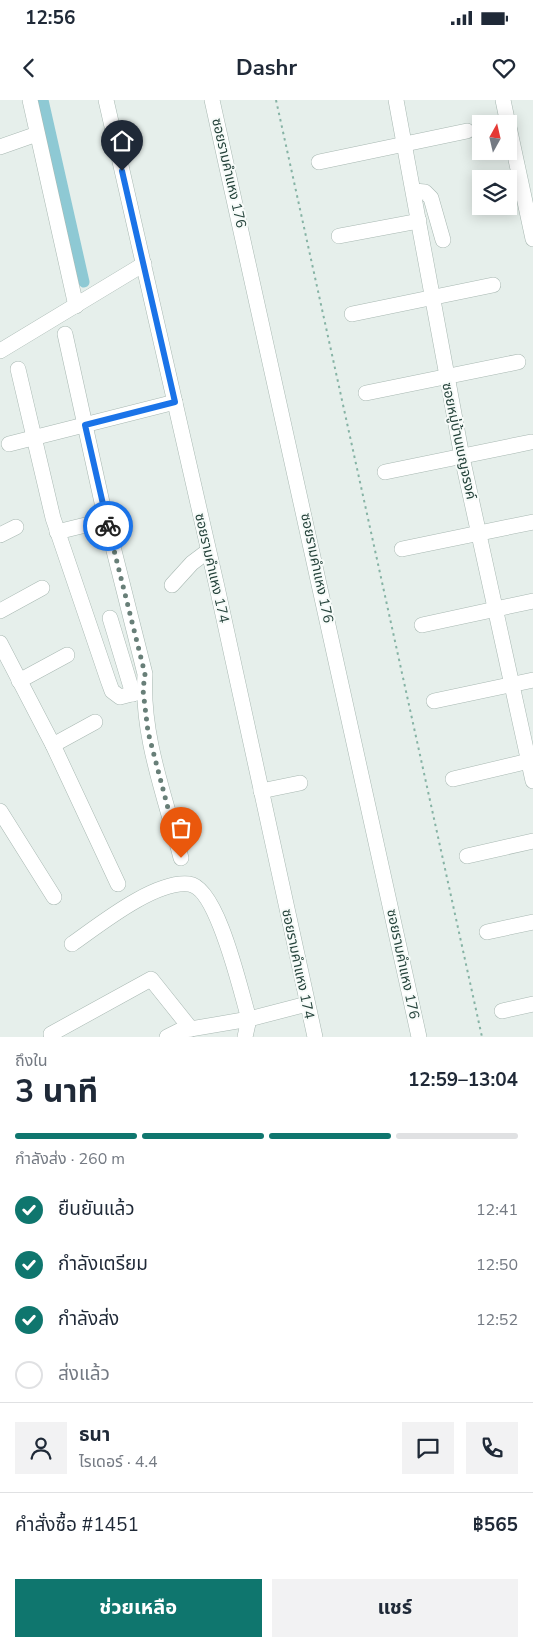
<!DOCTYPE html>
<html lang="th">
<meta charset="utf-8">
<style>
body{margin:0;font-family:"Nunito Sans","Noto Sans Thai",sans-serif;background:#f2f2f3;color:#1f2937;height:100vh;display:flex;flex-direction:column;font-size:19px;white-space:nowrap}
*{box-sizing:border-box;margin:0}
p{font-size:16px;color:#747a83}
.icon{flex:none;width:28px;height:28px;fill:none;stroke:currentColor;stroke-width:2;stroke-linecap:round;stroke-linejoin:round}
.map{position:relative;height:937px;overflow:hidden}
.drawer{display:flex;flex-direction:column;background:#fff;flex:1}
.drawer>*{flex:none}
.needle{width:32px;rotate:8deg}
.tools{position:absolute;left:472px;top:15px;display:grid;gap:10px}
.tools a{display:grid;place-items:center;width:45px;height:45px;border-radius:0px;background:#fff;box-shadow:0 2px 12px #0003;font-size:25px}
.pin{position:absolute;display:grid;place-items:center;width:42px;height:42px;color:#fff;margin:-51px -21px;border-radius:50% 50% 50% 0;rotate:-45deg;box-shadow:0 0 5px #0007}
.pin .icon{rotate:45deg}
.courier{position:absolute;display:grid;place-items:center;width:50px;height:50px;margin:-25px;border:4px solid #1a73e8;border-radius:50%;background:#fff;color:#222;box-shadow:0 1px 6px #0007}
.headline em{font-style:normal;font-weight:700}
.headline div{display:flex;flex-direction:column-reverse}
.headline{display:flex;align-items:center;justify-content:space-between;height:85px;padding:0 15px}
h1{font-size:32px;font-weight:700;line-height:38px}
.bar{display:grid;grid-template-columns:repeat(4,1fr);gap:8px 5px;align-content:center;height:60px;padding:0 15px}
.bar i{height:6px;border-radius:4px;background:#e0e1e3}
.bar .active{background:#0f766e}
.bar p{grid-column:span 4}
.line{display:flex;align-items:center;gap:12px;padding:0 15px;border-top:1px solid #e0e1e3}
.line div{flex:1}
.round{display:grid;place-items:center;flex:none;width:52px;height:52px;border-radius:0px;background:#f2f2f3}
ol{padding:0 15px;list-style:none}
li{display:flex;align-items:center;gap:15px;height:55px}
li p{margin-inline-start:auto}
li .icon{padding:5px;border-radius:50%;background:#0f766e;color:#fff;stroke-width:4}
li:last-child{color:#747a83}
li i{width:28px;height:28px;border:2px solid #e0e1e3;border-radius:50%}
.primary-button{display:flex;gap:10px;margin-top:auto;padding:10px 15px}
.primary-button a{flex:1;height:58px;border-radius:0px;background:#0f766e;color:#fff;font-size:20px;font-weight:700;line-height:58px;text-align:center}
.primary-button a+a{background:#f2f2f3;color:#1f2937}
.status{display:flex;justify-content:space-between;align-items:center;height:35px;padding:0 25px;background:#fff;direction:ltr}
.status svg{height:14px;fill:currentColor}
header{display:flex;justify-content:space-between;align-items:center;height:65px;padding:0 15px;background:#fff;font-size:22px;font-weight:700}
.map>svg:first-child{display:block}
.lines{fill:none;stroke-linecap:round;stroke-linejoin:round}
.canal{stroke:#8ec9d4;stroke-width:11}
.minor-casing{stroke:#a8b8b2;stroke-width:16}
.path{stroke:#86b3a5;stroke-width:2;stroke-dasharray:2.5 4;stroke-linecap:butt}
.minor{stroke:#fff;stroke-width:15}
.done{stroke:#687f78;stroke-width:5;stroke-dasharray:0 9}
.route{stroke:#1a73e8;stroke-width:6}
.labels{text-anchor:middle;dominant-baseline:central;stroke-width:4;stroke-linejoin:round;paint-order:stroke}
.street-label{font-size:14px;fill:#24423a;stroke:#f7fbf9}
</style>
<div class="status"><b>12:56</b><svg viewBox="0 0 49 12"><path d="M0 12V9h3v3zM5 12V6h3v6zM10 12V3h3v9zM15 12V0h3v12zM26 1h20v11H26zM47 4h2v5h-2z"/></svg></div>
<header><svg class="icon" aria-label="back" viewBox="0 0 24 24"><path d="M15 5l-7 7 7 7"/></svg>Dashr<svg class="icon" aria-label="heart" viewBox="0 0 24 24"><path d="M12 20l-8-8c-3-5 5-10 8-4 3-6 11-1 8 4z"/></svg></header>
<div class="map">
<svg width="533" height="937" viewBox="0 0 533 937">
<rect width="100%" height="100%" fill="#e6efeb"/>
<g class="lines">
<polyline class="canal" points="43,0 84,182"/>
<defs>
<g id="minor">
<polyline points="30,0 76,206"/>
<polyline points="106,0 217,487 315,937"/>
<polyline points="212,0 419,937"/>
<polyline points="396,0 462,357 533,681"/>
<polyline points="503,0 508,24"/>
<polyline points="509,27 533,139"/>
<polyline points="0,47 37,34"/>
<polyline points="319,62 467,31"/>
<polyline points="414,91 425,92 431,98 443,140"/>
<polyline points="339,136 419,121"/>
<polyline points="352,214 493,185"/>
<path d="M65,234l38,173 42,167c-4,62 21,125 36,184"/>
<polyline points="0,251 144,164"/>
<polyline points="18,269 53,418 108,580 112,591 120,597 143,591"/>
<polyline points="366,293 518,262"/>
<polyline points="9,344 175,302"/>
<polyline points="385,372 531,342"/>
<polyline points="57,432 106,420"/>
<polyline points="0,435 16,427"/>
<polyline points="402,449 533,422"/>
<polyline points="172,485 192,463 208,451"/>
<polyline points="0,511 42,488"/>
<polyline points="110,518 133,594"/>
<polyline points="422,525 533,501"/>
<polyline points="0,543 53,645 118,784"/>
<polyline points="19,581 67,555"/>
<polyline points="434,601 533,580"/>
<polyline points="53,645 95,622"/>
<polyline points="453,679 533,660"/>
<polyline points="261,691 300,683"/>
<polyline points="0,711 54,797"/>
<polyline points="467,756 533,741"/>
<polyline points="487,832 533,822"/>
<path d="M72,844c27,-19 83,-64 117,-60 29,3 52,109 60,135l58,-15"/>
<polyline points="502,911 533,904"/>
<polyline points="52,937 51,934 151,879 191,929"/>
<polyline points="167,937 179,931 249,919 245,937"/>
</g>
</defs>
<use href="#minor" class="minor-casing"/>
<polyline class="path" points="276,0 482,937"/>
<use href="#minor" class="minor"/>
</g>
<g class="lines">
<polyline class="done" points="108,426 145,574 143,590 148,632 181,758"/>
<polyline class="route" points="108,426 85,325 175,302 122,71"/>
</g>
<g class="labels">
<g class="street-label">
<text transform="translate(229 73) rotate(77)">ซอยรามคำแหง 176</text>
<text transform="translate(459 341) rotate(78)">ซอยหมู่บ้านเบญจรงค์</text>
<text transform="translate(212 468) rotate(77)">ซอยรามคำแหง 174</text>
<text transform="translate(317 468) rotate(78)">ซอยรามคำแหง 176</text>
<text transform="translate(298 864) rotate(78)">ซอยรามคำแหง 174</text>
<text transform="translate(403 864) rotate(78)">ซอยรามคำแหง 176</text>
</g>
</g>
</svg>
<div class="tools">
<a><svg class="needle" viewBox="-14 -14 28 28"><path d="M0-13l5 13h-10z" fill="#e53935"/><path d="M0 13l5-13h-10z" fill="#747a83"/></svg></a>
<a><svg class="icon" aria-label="layers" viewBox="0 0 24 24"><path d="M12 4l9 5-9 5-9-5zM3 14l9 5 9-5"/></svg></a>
</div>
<div class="pin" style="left:181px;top:758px;background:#ea580c"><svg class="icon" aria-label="bag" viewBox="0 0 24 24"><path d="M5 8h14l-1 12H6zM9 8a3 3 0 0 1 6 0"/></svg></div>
<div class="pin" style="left:122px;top:71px;background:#1f2937"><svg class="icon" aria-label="home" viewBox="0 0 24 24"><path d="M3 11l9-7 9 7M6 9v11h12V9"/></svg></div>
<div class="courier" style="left:108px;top:426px"><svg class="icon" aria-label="bike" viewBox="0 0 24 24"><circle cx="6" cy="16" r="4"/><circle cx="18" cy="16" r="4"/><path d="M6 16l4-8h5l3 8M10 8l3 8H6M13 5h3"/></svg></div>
</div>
<section class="drawer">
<div class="headline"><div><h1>3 นาที</h1><p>ถึงใน</p></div><em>12:59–13:04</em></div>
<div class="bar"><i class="active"></i><i class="active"></i><i class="active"></i><i></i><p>กำลังส่ง · 260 m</p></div>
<ol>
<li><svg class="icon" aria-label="check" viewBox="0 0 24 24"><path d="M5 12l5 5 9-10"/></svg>ยืนยันแล้ว<p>12:41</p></li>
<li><svg class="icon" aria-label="check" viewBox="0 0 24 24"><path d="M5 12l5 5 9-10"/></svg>กำลังเตรียม<p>12:50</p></li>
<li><svg class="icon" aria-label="check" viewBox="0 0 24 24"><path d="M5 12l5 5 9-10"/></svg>กำลังส่ง<p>12:52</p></li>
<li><i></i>ส่งแล้ว</li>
</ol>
<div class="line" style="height:90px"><a class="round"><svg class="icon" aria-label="person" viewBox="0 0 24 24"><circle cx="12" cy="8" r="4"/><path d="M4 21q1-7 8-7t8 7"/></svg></a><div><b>ธนา</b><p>ไรเดอร์ · 4.4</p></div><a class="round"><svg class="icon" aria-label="chat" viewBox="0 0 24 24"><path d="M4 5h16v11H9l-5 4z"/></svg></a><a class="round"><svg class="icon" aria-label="phone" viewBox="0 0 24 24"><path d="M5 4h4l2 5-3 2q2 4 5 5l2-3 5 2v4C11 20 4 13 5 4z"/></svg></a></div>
<div class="line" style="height:65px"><div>คำสั่งซื้อ #1451</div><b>฿565</b></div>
<div class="primary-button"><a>ช่วยเหลือ</a><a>แชร์</a></div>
</section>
